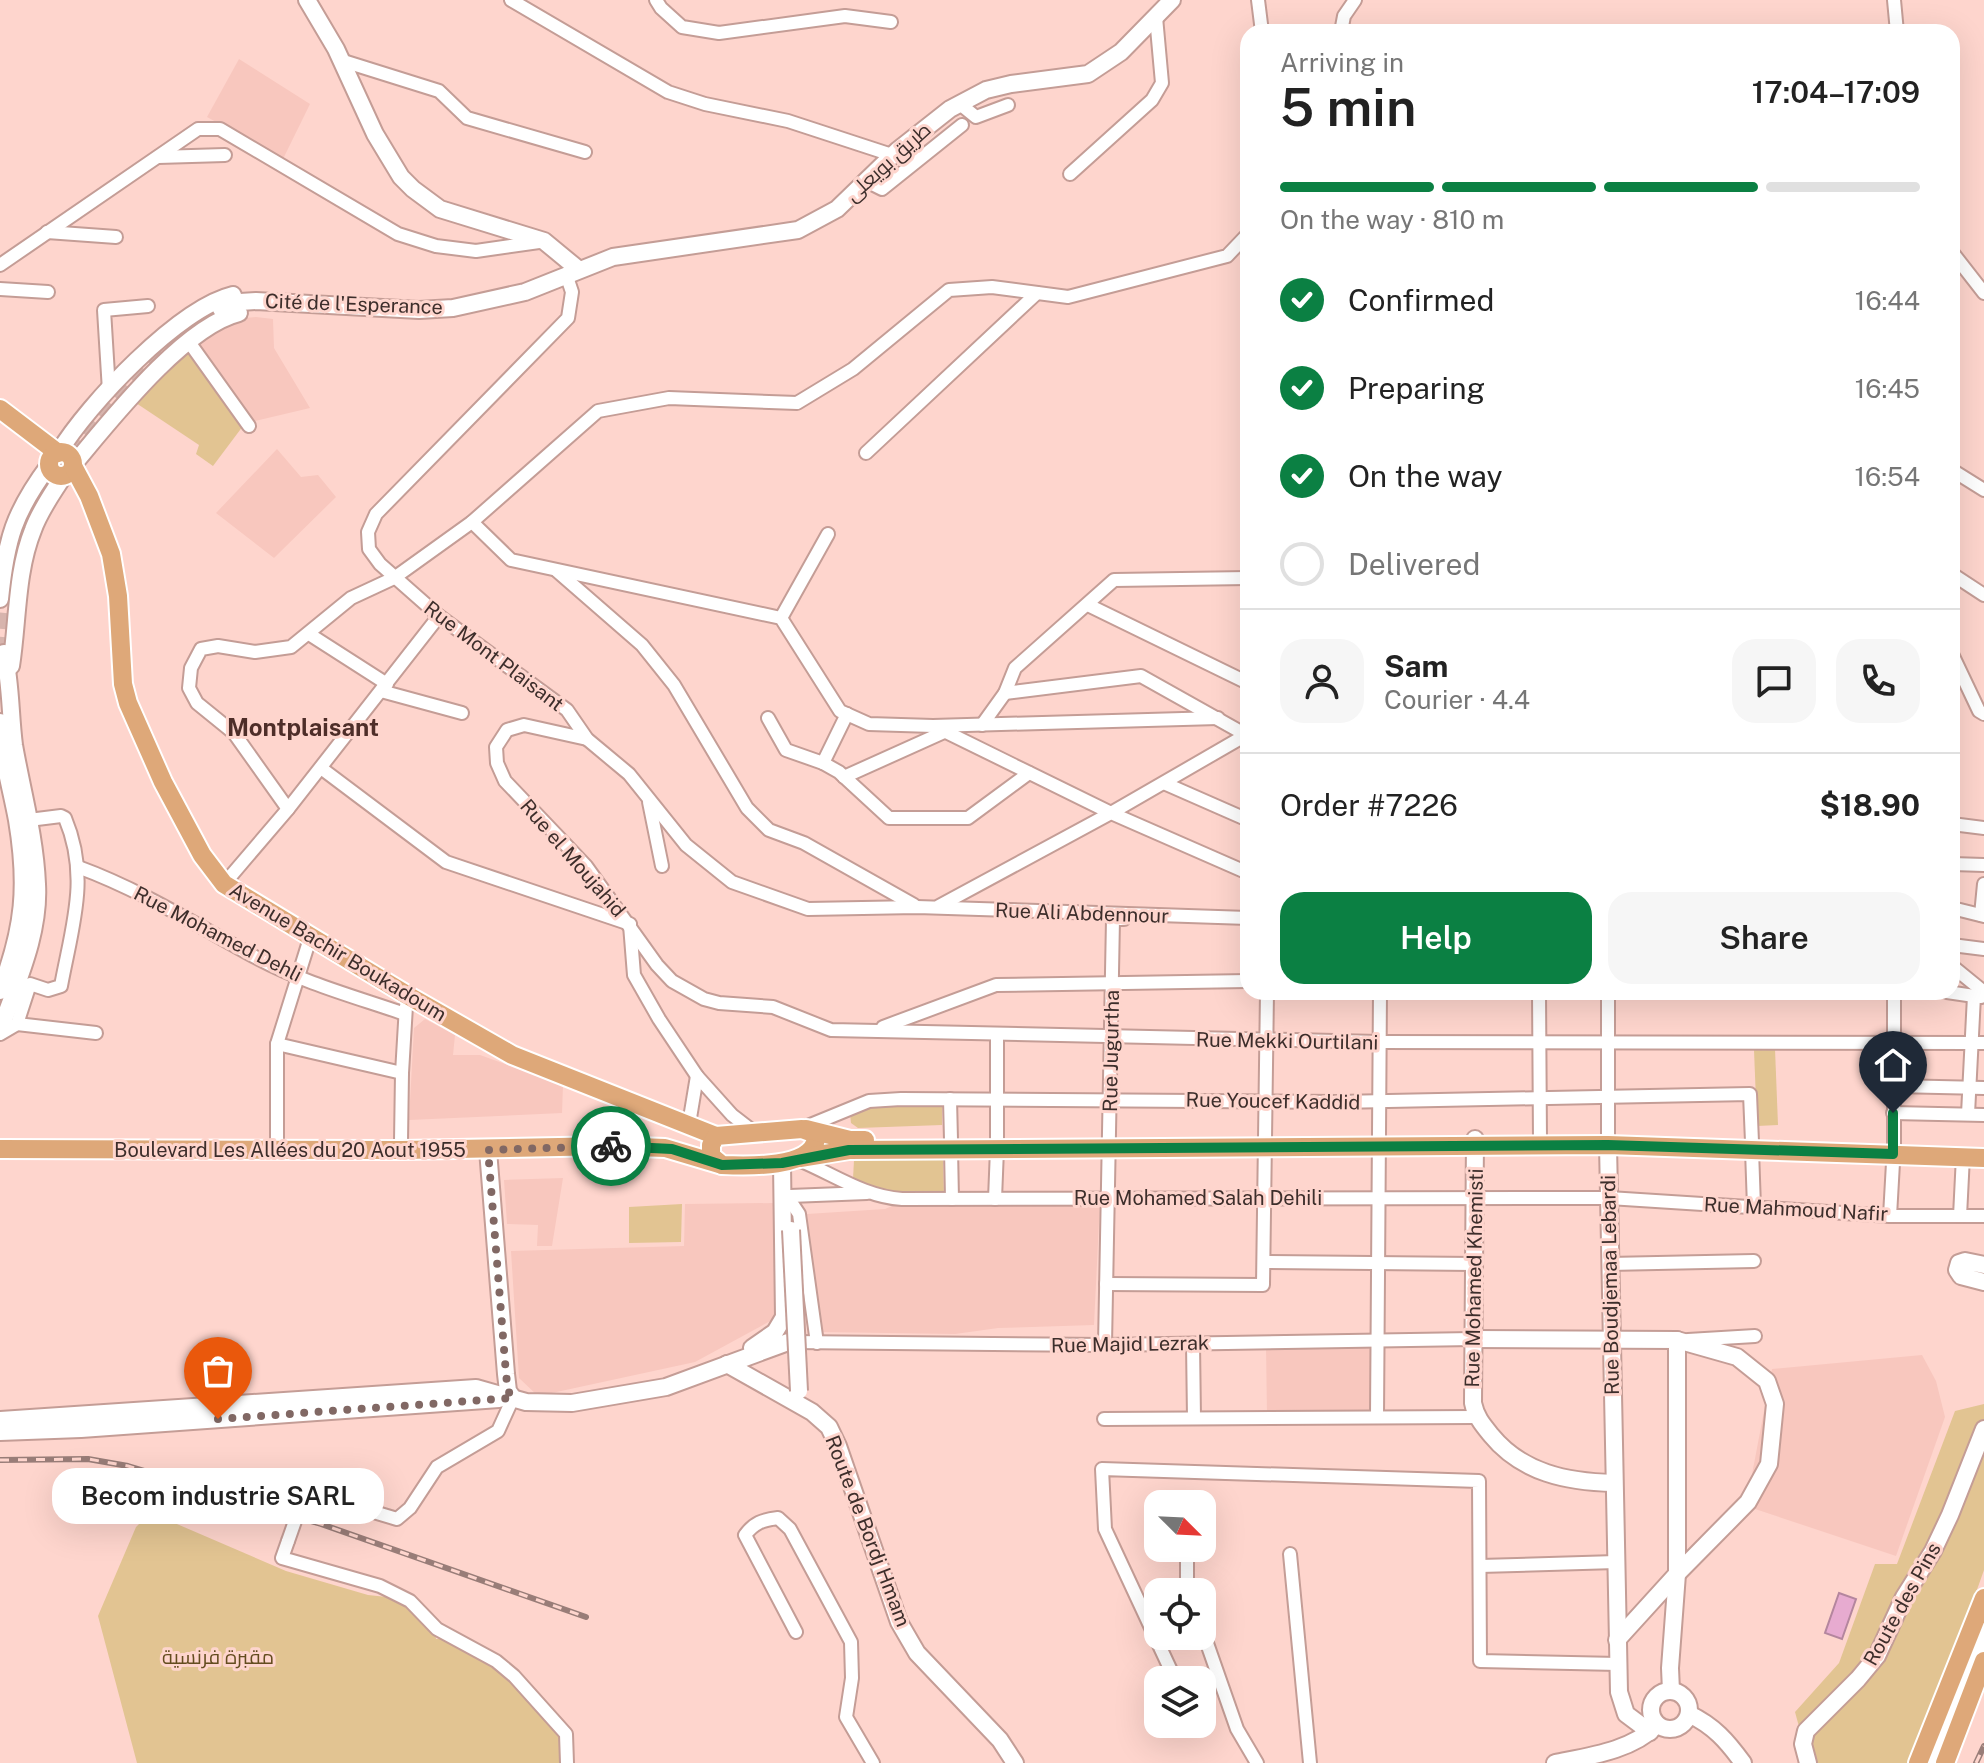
<!DOCTYPE html>
<meta charset="utf-8">
<style>
body{margin:0;font-family:"Public Sans",Cairo,sans-serif;background:#f6f6f6;color:#222;height:100vh;display:flex;flex-direction:column;font-size:30px;white-space:nowrap}
*{box-sizing:border-box;margin:0}
p{font-size:26px;color:#767676}
.icon{flex:none;width:44px;height:44px;fill:none;stroke:currentColor;stroke-width:2;stroke-linecap:round;stroke-linejoin:round}
.map{position:relative;flex:1;overflow:hidden}
.panel{position:absolute;left:1240px;top:24px;width:720px;height:976px;display:flex;flex-direction:column;background:#fff;border-radius:24px;box-shadow:0 8px 32px #0002}
.panel>*{flex:none}
.needle{width:52px;rotate:114deg}
.tools{position:absolute;left:1144px;top:1490px;display:grid;gap:16px}
.tools a{display:grid;place-items:center;width:72px;height:72px;border-radius:16px;background:#fff;box-shadow:0 8px 32px #0002;font-size:40px}
.pin{position:absolute;display:grid;place-items:center;width:68px;height:68px;color:#fff;margin:-82px -34px;border-radius:50% 50% 50% 0;rotate:-45deg;box-shadow:0 0 8px #0007}
.pin .icon{rotate:45deg}
.courier{position:absolute;display:grid;place-items:center;width:80px;height:80px;margin:-40px;border:6px solid #0b8043;border-radius:50%;background:#fff;color:#222;box-shadow:0 2px 10px #0007}
.bubble{position:absolute;height:56px;border-radius:24px;background:#fff;box-shadow:0 8px 32px #0002;font-size:26px;font-weight:600;line-height:56px;text-align:center}
.headline em{font-style:normal;font-weight:600}
.headline div{display:flex;flex-direction:column-reverse}
.headline{display:flex;align-items:center;justify-content:space-between;height:136px;padding:0 40px}
h1{font-size:52px;font-weight:600;line-height:60px}
.bar{display:grid;grid-template-columns:repeat(4,1fr);gap:12px 8px;align-content:center;height:96px;padding:0 40px}
.bar i{height:10px;border-radius:6px;background:#e0e0e0}
.bar .on{background:#0b8043}
.bar p{grid-column:span 4}
.line{display:flex;align-items:center;gap:20px;padding:0 40px;border-top:2px solid #e0e0e0}
.line div{flex:1}
.round{display:grid;place-items:center;flex:none;width:84px;height:84px;border-radius:24px;background:#f6f6f6}
ol{padding:0 40px;list-style:none}
li{display:flex;align-items:center;gap:24px;height:88px}
li p{margin-inline-start:auto}
li .icon{padding:8px;border-radius:50%;background:#0b8043;color:#fff;stroke-width:4}
li:last-child{color:#767676}
li i{width:44px;height:44px;border:4px solid #e0e0e0;border-radius:50%}
.cta{display:flex;gap:16px;margin-top:auto;padding:16px 40px}
.cta a{flex:1;height:92px;border-radius:24px;background:#0b8043;color:#fff;font-size:32px;font-weight:600;line-height:92px;text-align:center}
.cta a+a{background:#f6f6f6;color:#222}
.map>svg:first-child{display:block}
.built{fill:#f8c7be}
.green{fill:#e2c492}
.water{fill:#e7abd0;stroke:#b4869e;stroke-width:2}
.lines{fill:none;stroke-linecap:round;stroke-linejoin:round}
.secondary-tunnel{stroke:#d7b4ad;stroke-width:16;stroke-dasharray:16 8;stroke-linecap:butt}
.street-casing{stroke:#c49d96;stroke-width:16}
.secondary-casing{stroke:#c49d96;stroke-width:20}
.primary-casing{stroke:#fff;stroke-width:22}
.street{stroke:#fff;stroke-width:12}
.secondary{stroke:#fff;stroke-width:16}
.primary{stroke:#dea879;stroke-width:18}
.rail-casing{stroke:#997d78;stroke-width:6}
.rail{stroke:#fed5cd;stroke-width:3;stroke-dasharray:9;stroke-linecap:butt}
.street-bridge-casing{stroke:#c49d96;stroke-width:16;stroke-linecap:butt}
.secondary-bridge-casing{stroke:#c49d96;stroke-width:20;stroke-linecap:butt}
.street-bridge{stroke:#fff;stroke-width:12}
.secondary-bridge{stroke:#fff;stroke-width:16}
.done{stroke:#816864;stroke-width:8;stroke-dasharray:0 14.4}
.route{stroke:#0b8043;stroke-width:10}
.labels{text-anchor:middle;dominant-baseline:central;stroke-width:6;stroke-linejoin:round;paint-order:stroke}
.street-label{font-size:20px;fill:#3d2e2b;stroke:#fed5cd}
.park-label{font-size:20px;fill:#644c1f;stroke:#fed5cd}
.quarter-label{font-size:24px;font-weight:bold;fill:#4e2e29;stroke:#fed5cd}
</style>
<div class="map">
<svg width="1984" height="1763" viewBox="0 0 1984 1763">
<rect width="100%" height="100%" fill="#fed5cd"/>
<g class="built">
<polygon points="239,59 310,104 283,159 207,117"/>
<polygon points="256,317 273,319 274,348 310,408 251,422 195,342 234,319"/>
<polygon points="277,449 301,477 318,475 336,497 274,558 216,513"/>
<polygon points="425,1019 455,1035 453,1055 480,1055 563,1085 562,1113 409,1120 414,1028"/>
<polygon points="563,1178 552,1246 537,1246 538,1225 507,1224 504,1180"/>
<polygon points="1100,1201 1094,1325 998,1328 955,1334 820,1332 807,1214 885,1209 899,1203"/>
<polygon points="774,1203 774,1319 695,1362 538,1396 519,1378 511,1251 684,1246 685,1204"/>
<polygon points="1370,1344 1371,1413 1267,1415 1266,1345"/>
<polygon points="1922,1355 1936,1381 1945,1417 1896,1556 1746,1506 1772,1369"/>
</g>
<g class="green">
<polygon points="188,350 243,426 213,466 196,454 199,445 133,401"/>
<polygon points="1775,1049 1778,1125 1757,1126 1754,1050"/>
<polygon points="942,1103 942,1125 858,1128 851,1123 850,1113 868,1104"/>
<polygon points="943,1158 944,1196 886,1195 853,1179 854,1160"/>
<polygon points="682,1204 681,1242 629,1243 629,1207"/>
<polygon points="1984,1404 1984,1570 1931,1719 1908,1763 1809,1763 1795,1712 1839,1663 1875,1564 1897,1564 1955,1411"/>
<polygon points="156,1515 286,1571 368,1595 396,1598 424,1625 430,1626 435,1631 436,1639 453,1638 497,1665 563,1734 564,1763 137,1763 98,1616 136,1527 144,1519"/>
</g>
<polygon class="water" points="1839,1593 1856,1599 1842,1639 1825,1633"/>
<g class="lines">
<path class="secondary-tunnel" d="M4,653c5,-43 5,-90 21,-132 25,-63 136,-181 196,-212"/>
<defs>
<g id="street">
<polyline points="511,0 668,92 705,104 788,121 892,155"/>
<polyline points="656,0 661,8 682,27 719,33 845,16 891,22"/>
<polyline points="1258,0 1262,32"/>
<polyline points="1894,0 1897,32"/>
<polyline points="1341,32 1344,16 1355,0"/>
<polyline points="340,60 439,91 467,118 585,152"/>
<polyline points="960,104 976,117 1008,105"/>
<polyline points="158,157 225,155"/>
<polyline points="1070,174 1152,100 1162,83 1156,17"/>
<polyline points="866,181 882,189 962,125"/>
<polyline points="47,232 116,237"/>
<polyline points="1952,252 1984,293"/>
<polyline points="0,265 198,129 220,129 398,234 436,246 476,251 539,242"/>
<polyline points="566,274 572,292 568,318 376,514 368,532 369,549 380,564 439,616 567,710 587,739 629,774 686,845 732,882 808,909 917,907 1248,918"/>
<polyline points="0,289 48,292"/>
<polyline points="189,342 249,426"/>
<polyline points="109,391 104,310 148,306"/>
<polyline points="866,453 1037,293"/>
<polyline points="1952,470 1984,490"/>
<polyline points="472,522 511,560 781,618 840,711 869,724 933,726 1218,718"/>
<polyline points="557,571 642,645 674,685 747,808 769,830 804,843 914,905"/>
<polyline points="1952,574 1984,595"/>
<polyline points="1088,605 1248,683"/>
<polyline points="781,618 828,534"/>
<polyline points="309,634 387,684"/>
<polyline points="1952,654 1979,711 1984,714"/>
<polyline points="381,691 462,713"/>
<polyline points="1005,693 1141,676 1248,736"/>
<polyline points="768,718 786,750 823,763 839,772 889,818 968,818 1029,773"/>
<polyline points="982,725 1005,693 1015,668 1114,580 1248,578"/>
<polyline points="936,727 1111,813 1246,735"/>
<polyline points="587,739 524,725 507,730 496,747 497,763 505,781 586,866 657,965 672,981 704,999 719,1003 773,1007 831,1030 1379,1042 1984,1043"/>
<polyline points="823,763 847,714"/>
<polyline points="321,768 446,862 630,924"/>
<polyline points="844,777 944,732"/>
<polyline points="1166,784 1248,820"/>
<polyline points="649,802 662,866"/>
<polyline points="288,809 234,733 197,703 189,688 191,668 201,649 218,646 255,652 291,647 351,598 394,578 472,522 598,411 669,398 797,403 853,369 949,290 992,287 1068,297 1227,256 1248,234"/>
<polyline points="1952,824 1984,828"/>
<polyline points="1952,864 1984,865"/>
<path d="M78,867c63,23 120,59 179,91 47,25 99,39 148,56"/>
<polyline points="224,884 288,809 439,616"/>
<polyline points="939,906 1111,813 1248,873"/>
<polyline points="1952,908 1984,916"/>
<polyline points="1981,915 1984,884"/>
<polyline points="630,925 634,975 659,1019 697,1076 732,1115 754,1132"/>
<polyline points="1952,945 1984,949"/>
<polyline points="1952,966 1984,992"/>
<polyline points="1539,992 1540,1139"/>
<polyline points="1947,992 1981,997"/>
<polyline points="17,1024 96,1033"/>
<polyline points="883,1027 996,985 1248,981"/>
<path d="M0,1034l17,-10 13,-40 18,6 13,-4c11,-60 29,-109 4,-168l-4,-2 -32,4"/>
<polyline points="277,1044 402,1073"/>
<polyline points="1894,1086 1984,1088"/>
<polyline points="950,1099 951,1140"/>
<polyline points="1893,1113 1984,1115"/>
<polyline points="1968,1114 1974,996"/>
<polyline points="689,1124 697,1076"/>
<polyline points="803,1128 869,1101 901,1099 1338,1102 1750,1094 1752,1142"/>
<polyline points="997,1140 997,1035"/>
<polyline points="277,1141 277,1044 311,935"/>
<polyline points="401,1141 402,1073 406,1006"/>
<polyline points="1608,1145 1608,992"/>
<polyline points="951,1149 952,1199"/>
<polyline points="1752,1150 1754,1207"/>
<path d="M799,1160c34,14 66,37 103,39l707,-1 281,18h94"/>
<polyline points="790,1196 867,1193"/>
<polyline points="995,1199 997,1149"/>
<polyline points="791,1202 799,1214 817,1343"/>
<polyline points="1890,1216 1894,1145 1894,992"/>
<polyline points="1960,1216 1963,1156"/>
<polyline points="1264,1262 1474,1264"/>
<polyline points="1609,1264 1754,1261"/>
<polyline points="1106,1284 1263,1285 1267,992"/>
<polyline points="1688,1340 1755,1336"/>
<polyline points="791,1342 1105,1345 1473,1339"/>
<polyline points="1193,1344 1194,1418"/>
<polyline points="1105,1345 1113,919 1124,919"/>
<polyline points="1377,1417 1380,992"/>
<polyline points="1104,1419 1476,1417"/>
<polyline points="301,1504 302,1501 317,1495 397,1519 410,1508 437,1467 498,1431 513,1398"/>
<polyline points="288,1541 282,1558 380,1586 410,1601 437,1629 496,1661 514,1676 566,1734 567,1763"/>
<polyline points="1187,1548 1187,1580 1190,1592"/>
<polyline points="1290,1554 1310,1763"/>
<polyline points="1480,1566 1616,1562"/>
<polyline points="1202,1629 1237,1729 1257,1763"/>
<path d="M796,1632l-51,-97c9,-12 17,-15 33,-17l12,11 61,113 1,36 -6,39 27,46"/>
<polyline points="1173,1675 1105,1529 1102,1469 1479,1481 1480,1661 1618,1664"/>
</g>
<g id="secondary">
<polyline points="307,0 336,49 375,134 401,177 413,189 440,209 544,241 578,269"/>
<polyline points="221,309 240,302 256,301 419,310 453,308 525,292 613,257 798,230 837,209 898,150 950,109 986,90 1011,84 1088,74 1121,52 1172,0"/>
<path d="M59,452c29,-48 120,-144 174,-157"/>
<path d="M73,465c37,-44 110,-138 166,-152"/>
<path d="M0,599c6,-60 14,-87 50,-135"/>
<path d="M11,666c7,-45 5,-94 22,-136 7,-20 20,-37 31,-55"/>
<path d="M0,722c1,33 11,65 17,98 11,66 7,108 -17,171"/>
<path d="M0,1031c16,-47 40,-96 37,-147 -2,-48 -15,-93 -23,-139 -4,-31 -3,-61 -10,-92"/>
<path d="M1475,1139l-2,264c3,14 9,21 18,32 31,38 76,47 123,48"/>
<polyline points="1608,1145 1619,1692 1626,1714 1650,1732"/>
<polyline points="488,1150 506,1374 508,1391 513,1398"/>
<polyline points="1984,1265 1965,1261 1959,1263 1957,1270 1961,1276 1984,1282"/>
<polyline points="1473,1339 1677,1340 1677,1574 1670,1668 1671,1691"/>
<polyline points="752,1348 775,1332 784,1317 782,1163"/>
<polyline points="727,1364 812,1412 829,1427 838,1446 899,1622 917,1653 1000,1740 1015,1763"/>
<polyline points="0,1420 476,1388 526,1402 572,1403 666,1387 788,1342"/>
<polyline points="0,1432 81,1429 499,1399"/>
<polyline points="1617,1640 1677,1574 1748,1502 1769,1464 1775,1404 1767,1381 1737,1357 1677,1340"/>
<circle cx="1670" cy="1710" r="19"/>
<polyline points="1955,1713 1984,1635"/>
<path d="M1689,1714c25,12 38,27 54,49"/>
<path d="M1555,1763c35,-7 76,-12 102,-38"/>
<polyline points="1808,1763 1803,1744 1806,1731 1858,1679 1877,1656 1904,1597 1933,1551 1950,1515 1984,1429"/>
<polyline points="1928,1763 1949,1709"/>
</g>
<g id="primary">
<polyline points="0,409 58,453"/>
<circle cx="61" cy="464" r="12"/>
<polyline points="73,466 89,496 111,554 118,596 123,684 128,703 163,782 202,855 224,884 407,995 512,1055 716,1136"/>
<path d="M802,1129l11,4 3,4c-1,32 -71,29 -94,28l-11,-9v-11l5,-9z"/>
<polyline points="806,1129 850,1140 865,1140"/>
<polyline points="0,1149 402,1150 610,1146 665,1148 722,1165"/>
<polyline points="800,1158 849,1150 1608,1145 1984,1158"/>
<polyline points="1918,1763 1984,1598"/>
<polyline points="1945,1763 1984,1661"/>
</g>
</defs>
<use href="#street" class="street-casing"/>
<use href="#secondary" class="secondary-casing"/>
<use href="#primary" class="primary-casing"/>
<use href="#street" class="street"/>
<use href="#secondary" class="secondary"/>
<use href="#primary" class="primary"/>
<defs>
<g id="rail">
<polyline points="0,1460 88,1459 128,1466 321,1524 586,1617"/>
<polyline points="1976,1763 1984,1746"/>
</g>
</defs>
<use href="#rail" class="rail-casing"/>
<use href="#rail" class="rail"/>
<defs>
<polyline id="street-bridge" points="288,1541 301,1504"/>
<polyline id="secondary-bridge" points="791,1230 799,1391"/>
</defs>
<use href="#street-bridge" class="street-bridge-casing"/>
<use href="#secondary-bridge" class="secondary-bridge-casing"/>
<use href="#street-bridge" class="street-bridge"/>
<use href="#secondary-bridge" class="secondary-bridge"/>
</g>
<g class="lines">
<polyline class="done" points="218,1419 513,1398 508,1391 506,1374 488,1150 611,1146"/>
<polyline class="route" points="611,1146 672,1149 722,1165 782,1163 849,1150 1608,1145 1893,1154 1893,1113"/>
</g>
<g class="labels">
<g class="street-label">
<text transform="translate(888 162) rotate(-42)">طريق بويعلى</text>
<text transform="translate(354 304) rotate(2)">Cité de l'Esperance</text>
<text transform="translate(494 656) rotate(37)">Rue Mont Plaisant</text>
<text transform="translate(573 858) rotate(49)">Rue el Moujahid</text>
<text transform="translate(1082 913) rotate(2)">Rue Ali Abdennour</text>
<text transform="translate(218 934) rotate(27)">Rue Mohamed Dehli</text>
<text transform="translate(338 952) rotate(31)">Avenue Bachir Boukadoum</text>
<text transform="translate(1287 1041) rotate(1)">Rue Mekki Ourtilani</text>
<text transform="translate(1111 1051) rotate(-89)">Rue Jugurtha</text>
<text transform="translate(1273 1101) rotate(1)">Rue Youcef Kaddid</text>
<text x="290" y="1150">Boulevard Les Allées du 20 Aout 1955</text>
<text x="1198" y="1198">Rue Mohamed Salah Dehili</text>
<text transform="translate(1796 1209) rotate(3)">Rue Mahmoud Nafir</text>
<text transform="translate(1474 1278) rotate(-89)">Rue Mohamed Khemisti</text>
<text transform="translate(1610 1285) rotate(-91)">Rue Boudjemaa Lebardi</text>
<text transform="translate(1130 1344) rotate(-1)">Rue Majid Lezrak</text>
<text transform="translate(868 1531) rotate(69)">Route de Bordj Hmam</text>
<text transform="translate(1902 1604) rotate(-61)">Route des Pins</text>
</g>
<g class="park-label">
<text x="218" y="1657">مقبرة فرنسية</text>
</g>
<g class="quarter-label">
<text x="303" y="727">Montplaisant</text>
</g>
</g>
</svg>
<div class="tools">
<a><svg class="needle" viewBox="-14 -14 28 28"><path d="M0-13l5 13h-10z" fill="#e53935"/><path d="M0 13l5-13h-10z" fill="#767676"/></svg></a>
<a><svg class="icon" aria-label="locate" viewBox="0 0 24 24"><circle cx="12" cy="12" r="6"/><path d="M12 2v4M12 18v4M2 12h4M18 12h4"/></svg></a>
<a><svg class="icon" aria-label="layers" viewBox="0 0 24 24"><path d="M12 4l9 5-9 5-9-5zM3 14l9 5 9-5"/></svg></a>
</div>
<div class="pin" style="left:218px;top:1419px;background:#ea580c"><svg class="icon" aria-label="bag" viewBox="0 0 24 24"><path d="M5 8h14l-1 12H6zM9 8a3 3 0 0 1 6 0"/></svg></div>
<div class="pin" style="left:1893px;top:1113px;background:#1f2937"><svg class="icon" aria-label="home" viewBox="0 0 24 24"><path d="M3 11l9-7 9 7M6 9v11h12V9"/></svg></div>
<div class="courier" style="left:611px;top:1146px"><svg class="icon" aria-label="bike" viewBox="0 0 24 24"><circle cx="6" cy="16" r="4"/><circle cx="18" cy="16" r="4"/><path d="M6 16l4-8h5l3 8M10 8l3 8H6M13 5h3"/></svg></div>
<div class="bubble" style="left:52px;top:1468px;width:332px">Becom industrie SARL</div>
<section class="panel">
<div class="headline"><div><h1>5 min</h1><p>Arriving in</p></div><em>17:04–17:09</em></div>
<div class="bar"><i class="on"></i><i class="on"></i><i class="on"></i><i></i><p>On the way · 810 m</p></div>
<ol>
<li><svg class="icon" aria-label="check" viewBox="0 0 24 24"><path d="M5 12l5 5 9-10"/></svg>Confirmed<p>16:44</p></li>
<li><svg class="icon" aria-label="check" viewBox="0 0 24 24"><path d="M5 12l5 5 9-10"/></svg>Preparing<p>16:45</p></li>
<li><svg class="icon" aria-label="check" viewBox="0 0 24 24"><path d="M5 12l5 5 9-10"/></svg>On the way<p>16:54</p></li>
<li><i></i>Delivered</li>
</ol>
<div class="line" style="height:144px"><a class="round"><svg class="icon" aria-label="person" viewBox="0 0 24 24"><circle cx="12" cy="8" r="4"/><path d="M4 21q1-7 8-7t8 7"/></svg></a><div><b>Sam</b><p>Courier · 4.4</p></div><a class="round"><svg class="icon" aria-label="chat" viewBox="0 0 24 24"><path d="M4 5h16v11H9l-5 4z"/></svg></a><a class="round"><svg class="icon" aria-label="phone" viewBox="0 0 24 24"><path d="M5 4h4l2 5-3 2q2 4 5 5l2-3 5 2v4C11 20 4 13 5 4z"/></svg></a></div>
<div class="line" style="height:104px"><div>Order #7226</div><b>$18.90</b></div>
<div class="cta"><a>Help</a><a>Share</a></div>
</section>
</div>
